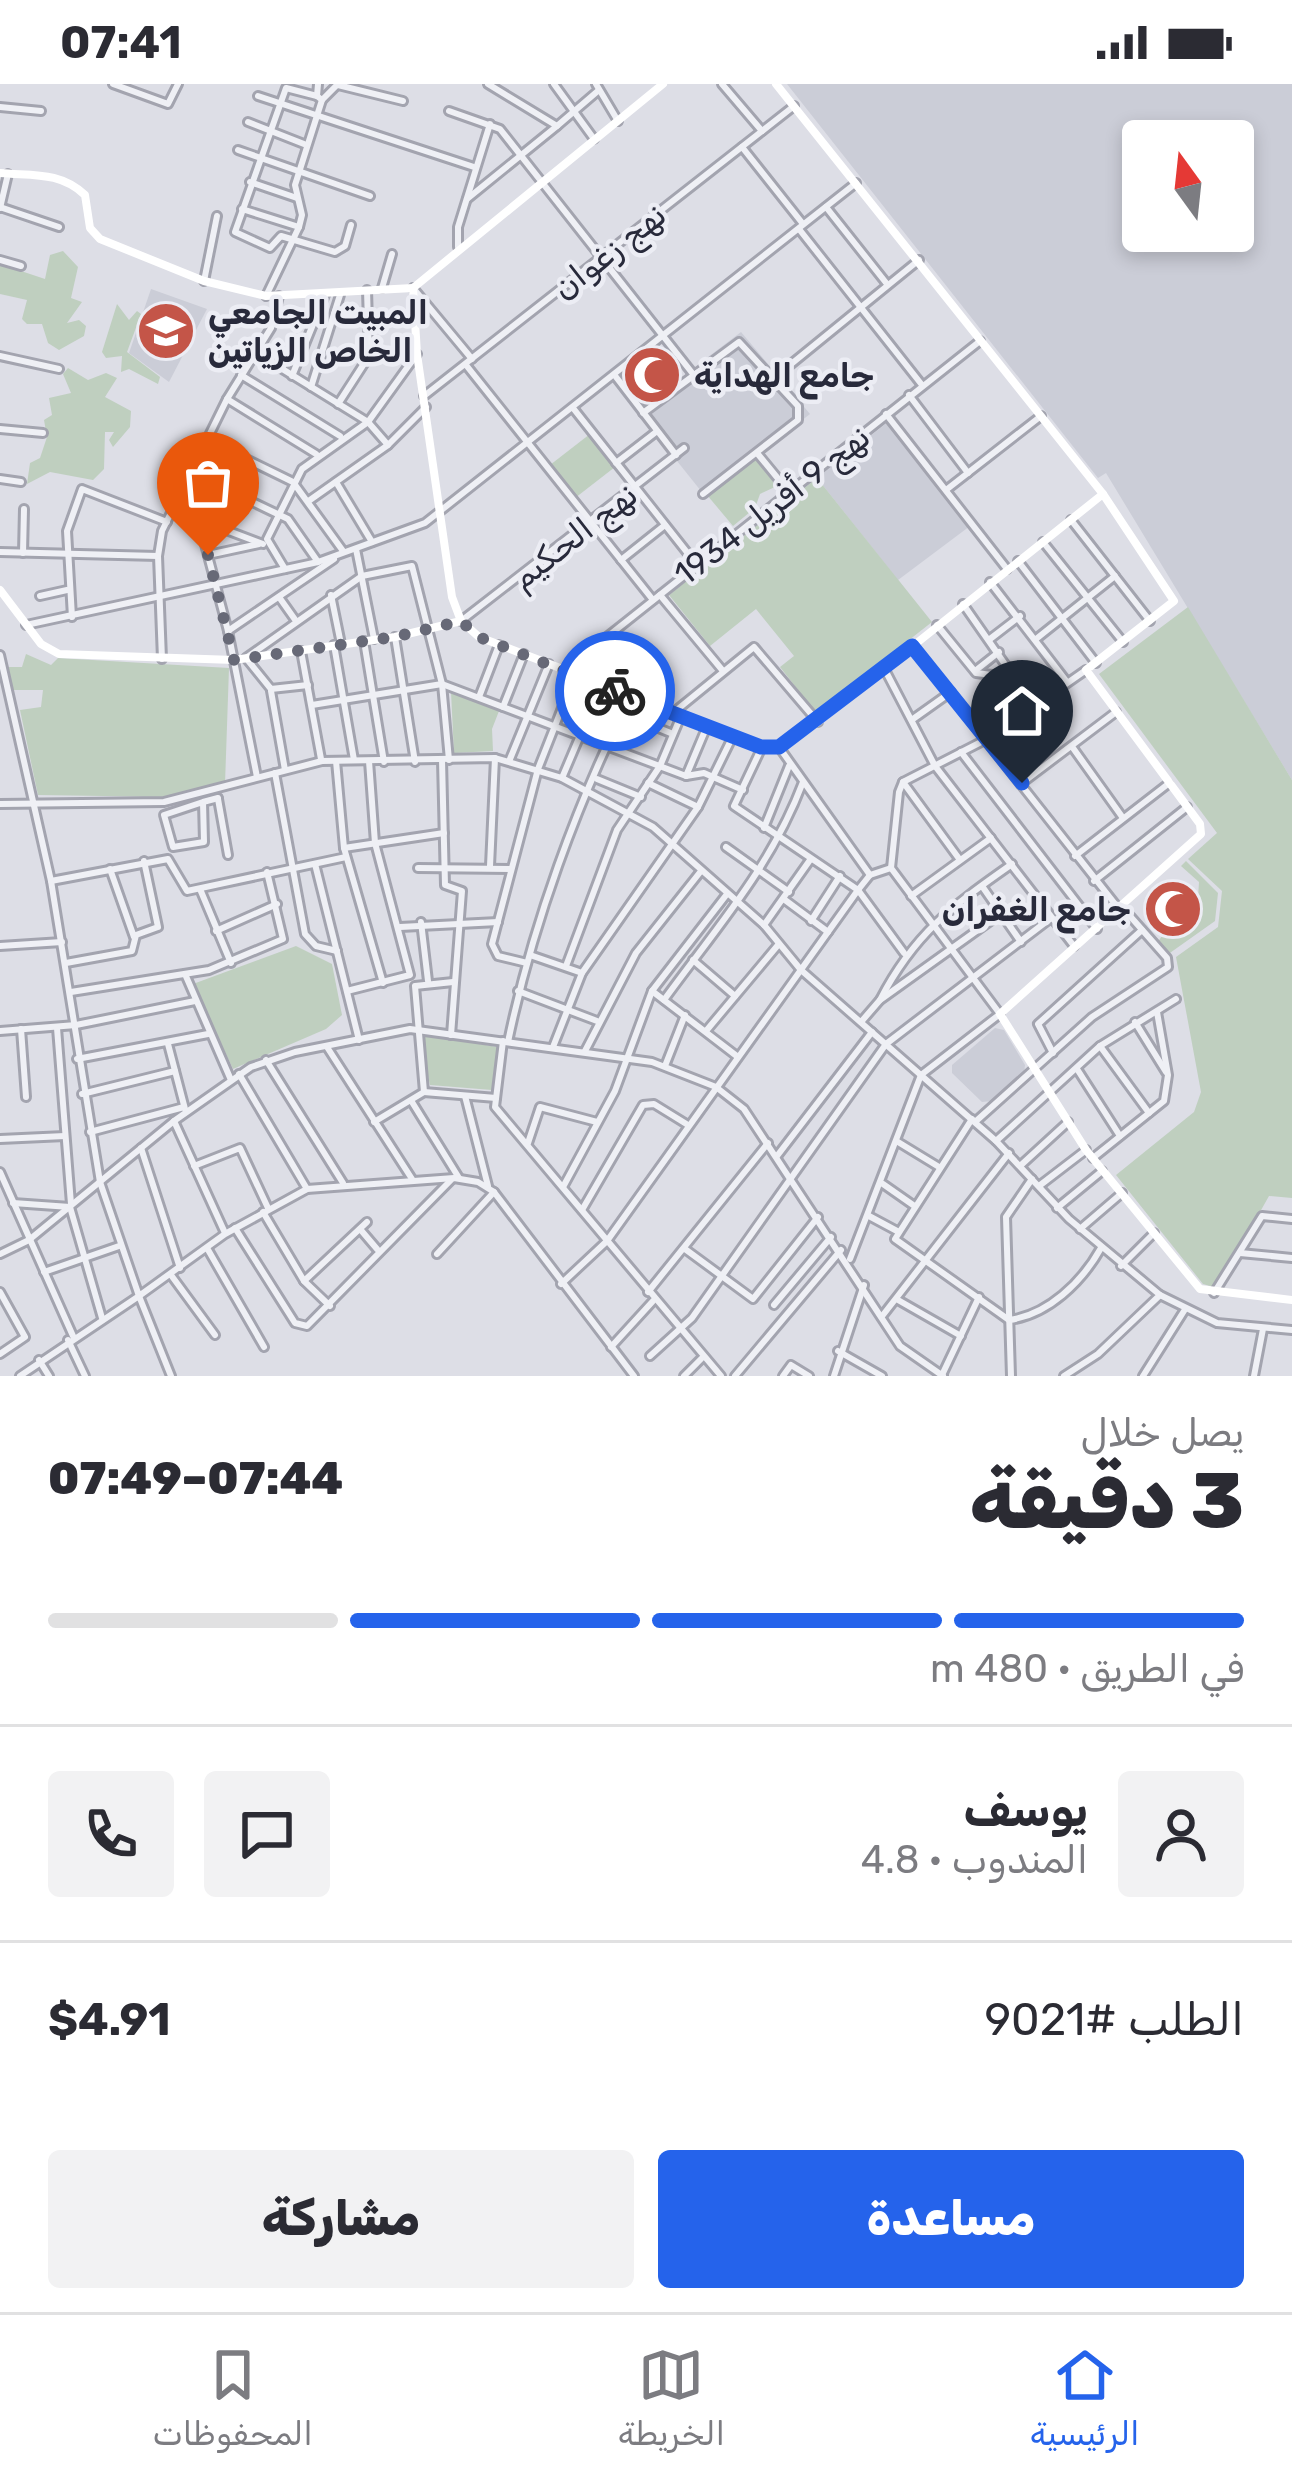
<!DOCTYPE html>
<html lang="ar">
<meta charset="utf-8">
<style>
body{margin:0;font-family:Rubik,Vazirmatn,sans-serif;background:#f2f2f3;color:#2b2b33;direction:rtl;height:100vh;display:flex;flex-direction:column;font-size:45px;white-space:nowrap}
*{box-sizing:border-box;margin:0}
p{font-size:39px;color:#7c7c81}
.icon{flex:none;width:66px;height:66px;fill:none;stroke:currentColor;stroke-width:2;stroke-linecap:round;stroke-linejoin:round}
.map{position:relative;height:1292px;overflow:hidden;direction:ltr}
.drawer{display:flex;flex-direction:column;background:#fff;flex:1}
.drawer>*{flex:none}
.needle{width:78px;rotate:345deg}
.controls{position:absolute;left:1122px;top:36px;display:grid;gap:24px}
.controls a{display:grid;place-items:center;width:132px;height:132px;border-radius:12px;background:#fff;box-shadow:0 6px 18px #0003;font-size:60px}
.pin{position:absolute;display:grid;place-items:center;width:102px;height:102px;color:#fff;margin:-123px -51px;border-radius:50% 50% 50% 0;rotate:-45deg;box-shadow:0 0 12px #0007}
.pin .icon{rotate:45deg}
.courier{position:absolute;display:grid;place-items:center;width:120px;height:120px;margin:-60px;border:9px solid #2563eb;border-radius:50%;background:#fff;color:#222;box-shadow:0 3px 15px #0007}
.headline em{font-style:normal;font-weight:800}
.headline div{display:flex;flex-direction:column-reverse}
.headline{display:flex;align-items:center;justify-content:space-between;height:204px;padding:0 48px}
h1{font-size:78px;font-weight:800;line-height:90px}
.bar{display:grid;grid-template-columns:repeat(4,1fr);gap:18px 12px;align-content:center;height:144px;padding:0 48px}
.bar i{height:15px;border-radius:9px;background:#e1e1e2}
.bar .current{background:#2563eb}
.bar p{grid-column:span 4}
.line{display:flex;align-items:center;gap:30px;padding:0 48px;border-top:3px solid #e1e1e2}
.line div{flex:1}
.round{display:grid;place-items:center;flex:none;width:126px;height:126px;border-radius:12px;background:#f2f2f3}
.cta{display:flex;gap:24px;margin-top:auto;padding:24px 48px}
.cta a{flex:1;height:138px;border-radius:12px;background:#2563eb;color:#fff;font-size:48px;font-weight:800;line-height:138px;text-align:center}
.cta a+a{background:#f2f2f3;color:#2b2b33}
.status{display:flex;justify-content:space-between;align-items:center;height:84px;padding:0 60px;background:#fff;direction:ltr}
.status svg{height:33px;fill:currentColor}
.tabs{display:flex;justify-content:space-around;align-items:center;height:168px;border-top:3px solid #e1e1e2;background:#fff;font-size:33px;color:#7c7c81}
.tabs a{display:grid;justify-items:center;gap:6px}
.tabs .current{color:#2563eb}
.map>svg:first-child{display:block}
.built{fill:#cbcdd7;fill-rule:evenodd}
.green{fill:#bfcfbf}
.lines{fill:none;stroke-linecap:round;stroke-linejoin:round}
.street-casing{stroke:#a3a4af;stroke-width:12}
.street{stroke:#eff0f5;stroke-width:6}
.secondary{stroke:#fff;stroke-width:8}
.done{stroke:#676977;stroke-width:12;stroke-dasharray:0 21.6}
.route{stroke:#2563eb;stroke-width:15}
.labels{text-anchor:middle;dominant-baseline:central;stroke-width:9;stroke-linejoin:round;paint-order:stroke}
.street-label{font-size:33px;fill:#282a3b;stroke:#ecedf4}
.poi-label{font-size:33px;font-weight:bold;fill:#282a3b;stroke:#ecedf4;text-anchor:start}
</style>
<div class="status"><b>07:41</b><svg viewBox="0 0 49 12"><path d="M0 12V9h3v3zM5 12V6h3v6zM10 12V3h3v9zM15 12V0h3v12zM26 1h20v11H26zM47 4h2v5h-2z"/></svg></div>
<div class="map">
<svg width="1292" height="1292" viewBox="0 0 1292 1292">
<rect width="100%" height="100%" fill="#dddee6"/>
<g class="built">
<path d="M787,0h505v696l-186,-307 -8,5zM1143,57h90v90h-90z"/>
<polygon points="151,205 207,225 169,298 129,269"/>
<polygon points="741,248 810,330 705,412 637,327"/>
<polygon points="888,338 970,442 898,496 817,394"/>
<polygon points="995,944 1004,946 1025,981 1024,990 992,1017 982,1018 952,989 952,981"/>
</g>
<g class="green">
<polygon points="63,167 78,183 71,214 82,218 67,239 79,236 86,242 84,252 59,266 48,259 42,240 27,240 22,235 27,216 0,210 0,180 45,195 50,171"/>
<polygon points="117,220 129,236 137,227 141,230 127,268 160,293 158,300 129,285 121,288 122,272 106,274 102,268"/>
<polygon points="68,284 88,296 106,289 117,294 105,313 131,327 130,343 113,363 109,356 114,348 105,348 104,385 93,396 50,388 27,400 30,379 40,374 47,353 44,336 52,331 49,314 71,309 63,290"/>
<polygon points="590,350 615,383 575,414 550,381"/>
<polygon points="754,374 777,402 760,410 755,424 733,442 707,411"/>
<polygon points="817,394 932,538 816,629 780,583 794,572 756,525 710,562 669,511"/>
<polygon points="1188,523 1292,696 1292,1114 1269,1112 1217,1204 1203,1200 1116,1091 1194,1028 1201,1008 1176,873 1218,843 1222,807 1188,775 1217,749 1099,590"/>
<polygon points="26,570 51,581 58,574 229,584 225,700 168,713 38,711 20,626 41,623 43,606 12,606 7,583 22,583"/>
<polygon points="451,608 499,627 492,645 493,667 454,669"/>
<polygon points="1186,777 1218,809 1215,837 1167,871 1157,859 1170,841 1162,835 1166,828 1197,830 1199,798 1181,782"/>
<polygon points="296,862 332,880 342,931 326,945 233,985 193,900"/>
<polygon points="427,951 497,963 492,1006 430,1001 420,955"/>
</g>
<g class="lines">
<defs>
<g id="street">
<polyline points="113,0 168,20 178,0"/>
<polyline points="554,0 594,55"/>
<polyline points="596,0 618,37"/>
<polyline points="722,0 762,47"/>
<polyline points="338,1 403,17"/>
<polyline points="258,12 474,83"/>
<polyline points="317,12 286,4 235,148 270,164 281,152 335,168 345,162 351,141"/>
<polyline points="322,16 338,0"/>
<polyline points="0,23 41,27"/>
<polyline points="449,27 500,45 693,290"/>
<polyline points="248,38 304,60"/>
<polyline points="557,42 599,6"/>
<polyline points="742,63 803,140"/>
<polyline points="238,66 370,112"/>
<polyline points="250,98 297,114"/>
<polyline points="467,115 557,42 488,0"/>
<polyline points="0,123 59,143"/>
<polyline points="826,123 887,200"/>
<polyline points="0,124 8,90"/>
<polyline points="242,125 299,143"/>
<polyline points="799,145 922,301"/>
<polyline points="458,163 458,143 490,40"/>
<polyline points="0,176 21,182"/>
<polyline points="204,197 217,132"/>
<polyline points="382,204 392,170"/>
<polyline points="413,204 472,275"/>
<polyline points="266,212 299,143 302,131 295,101 322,16 317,12 318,0"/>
<polyline points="255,268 368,338 388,361 310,416"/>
<polyline points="0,272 59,285"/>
<polyline points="466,281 653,516"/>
<polyline points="241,291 340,352"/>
<polyline points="292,292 325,211"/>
<polyline points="616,293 676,371"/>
<polyline points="774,294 919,176"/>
<polyline points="311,303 340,211"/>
<polyline points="909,311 968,389"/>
<polyline points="424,312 794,22"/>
<polyline points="227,315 316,370"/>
<polyline points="338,320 369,272 367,206"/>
<polyline points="573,324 697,481"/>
<polyline points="643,329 739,258 798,322 798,336 703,410"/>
<polyline points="886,330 1007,485"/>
<polyline points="0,345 43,349"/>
<polyline points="207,356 293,398 343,467"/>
<polyline points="388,361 426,323"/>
<polyline points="757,369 789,408"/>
<polyline points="616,379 656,348"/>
<polyline points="194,390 288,435 318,478"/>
<polyline points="0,395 21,398"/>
<polyline points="336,398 372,458"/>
<polyline points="190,404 228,547 257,693"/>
<polyline points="946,406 1041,332"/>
<polyline points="197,435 263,460"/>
<polyline points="1071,436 1150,537"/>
<polyline points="1043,458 1123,558"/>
<polyline points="356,465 374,555"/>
<polyline points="0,468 158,472"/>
<polyline points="23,469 24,425"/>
<polyline points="208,471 259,460"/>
<polyline points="621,476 665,441"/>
<polyline points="1018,477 1096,579"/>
<polyline points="285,485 267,455 302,385 368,338 417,270"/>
<polyline points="990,498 1067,598"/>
<polyline points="331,511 341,560"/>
<polyline points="660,511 723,587"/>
<polyline points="40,512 67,506"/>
<polyline points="279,513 296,537"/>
<polyline points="963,520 1034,622"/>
<polyline points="72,533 67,447 82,405 167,438"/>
<polyline points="461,537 684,364"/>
<polyline points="26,541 318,478 425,439 856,99"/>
<polyline points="937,541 976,589 992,591 1018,633"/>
<polyline points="228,547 334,475"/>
<polyline points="395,553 415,678"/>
<polyline points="990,555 1020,532"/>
<polyline points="1036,555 1115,492"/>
<polyline points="364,557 384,678"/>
<polyline points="334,561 354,676"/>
<polyline points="912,562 1119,825"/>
<polyline points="301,567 321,675"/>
<polyline points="0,571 51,797 100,1098 139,1212 225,1150 307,1105 454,1094 478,1098 494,1108 634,1292"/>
<polyline points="162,575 158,472 162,447 227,315 271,244 279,212"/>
<polyline points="884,584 935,682 1074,862"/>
<polyline points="564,587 980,257"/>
<polyline points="975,587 999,568"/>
<polyline points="308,601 271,605 246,574 362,492 412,482 442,600 449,676"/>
<polyline points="271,607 285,686"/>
<polyline points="479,613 499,561"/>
<polyline points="312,621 442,600 686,692 704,689 743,706"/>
<polyline points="503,623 524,570"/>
<polyline points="622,629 673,650"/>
<polyline points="673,629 754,563 818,638"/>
<polyline points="913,635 951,608"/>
<polyline points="762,663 734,722 858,806 904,869"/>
<polyline points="779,663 870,791"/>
<polyline points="1073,664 1123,734"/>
<polyline points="961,668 1097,845"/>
<polyline points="510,675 549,580"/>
<polyline points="442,676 445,801 462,807 451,951"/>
<polyline points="336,677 344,764 383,899"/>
<polyline points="275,689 305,850 316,862 337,867"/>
<polyline points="686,692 707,642"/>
<polyline points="562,694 601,602"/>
<polyline points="597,695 641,713"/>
<polyline points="903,698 960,776"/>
<polyline points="648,699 698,723"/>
<polyline points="1022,699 1116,628"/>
<polyline points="218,715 228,771"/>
<polyline points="203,718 164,731 173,763 204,758 203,718 218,714"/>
<polyline points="0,720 164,718 322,677 495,674 562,694 653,743 764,841 801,886 996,1057 1069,1135 1160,1211 1098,1270 1064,1292"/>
<polyline points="764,744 789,682"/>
<polyline points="726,763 789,808"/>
<polyline points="344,764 444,749"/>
<polyline points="1075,772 1168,700"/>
<polyline points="315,780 359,956"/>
<polyline points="490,782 495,674"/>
<polyline points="418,784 510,785"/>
<polyline points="110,785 134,853"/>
<polyline points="51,797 168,775 187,807 346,773"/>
<polyline points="1094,797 1187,723"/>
<polyline points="982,802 1021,858"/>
<polyline points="200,805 231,879"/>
<polyline points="911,812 991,754"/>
<polyline points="785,816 828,848"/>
<polyline points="811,837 840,792"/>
<polyline points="421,838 428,897"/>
<polyline points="764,841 810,776"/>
<polyline points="400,843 498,838"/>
<polyline points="216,847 277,820"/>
<polyline points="0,862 62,858"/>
<polyline points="530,871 582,889"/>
<polyline points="693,876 735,912"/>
<polyline points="66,879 132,867 136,851 158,843 144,777"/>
<polyline points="527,879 498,872 492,860 538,685 575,591"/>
<polyline points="566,882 617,746 660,682 681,632"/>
<polyline points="185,890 231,996"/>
<polyline points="347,907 410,891 375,759 369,677"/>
<polyline points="518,907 597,937"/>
<polyline points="652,907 738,973"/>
<polyline points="71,908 209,886 283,855 267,788"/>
<path d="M664,916c53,-73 107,-133 139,-218"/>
<path d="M880,916c34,-66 72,-94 132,-136"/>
<polyline points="861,938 880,916 1000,830"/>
<polyline points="1135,938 1166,988"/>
<polyline points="57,944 71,1120"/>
<polyline points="21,945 26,1013"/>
<polyline points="0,947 76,941 195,917"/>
<polyline points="706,947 778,861"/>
<polyline points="503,957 495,1023 721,1292"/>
<path d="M508,958c24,-116 69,-239 122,-345"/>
<polyline points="168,960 185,1025"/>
<polyline points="1100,962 1149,1029"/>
<polyline points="327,963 412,1095"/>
<polyline points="553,963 582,889 698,723 733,652"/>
<polyline points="585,967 636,869 701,787"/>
<polyline points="1053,969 1038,940 1142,846"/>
<polyline points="77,975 208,950"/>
<polyline points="266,976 343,1099"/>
<polyline points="665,982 685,931"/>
<polyline points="1077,985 1120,1052"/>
<polyline points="239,990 307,1105"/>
<polyline points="424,1008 496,1014"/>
<polyline points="82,1010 175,987"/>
<polyline points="465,1012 488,1102"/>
<polyline points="412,1018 459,1094"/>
<path d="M972,1035l-77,120 114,81c39,-5 73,-38 92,-72"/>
<polyline points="174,1037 225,1149"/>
<polyline points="374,1038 424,1008 415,902 453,898"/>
<polyline points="975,1038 1092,933 1168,883 1167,874 1122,823"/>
<polyline points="90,1048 184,1023"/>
<polyline points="0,1055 65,1052"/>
<polyline points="996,1057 1100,962 1176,915"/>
<polyline points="898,1058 939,1083"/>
<polyline points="528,1059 540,1023 597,1038"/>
<polyline points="141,1064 180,1184"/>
<polyline points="777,1072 872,948"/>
<polyline points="1093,1074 1164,1017 1168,991 1157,928"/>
<polyline points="194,1082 240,1064 268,1124"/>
<polyline points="1020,1082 1068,1038"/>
<polyline points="0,1088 73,1252"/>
<polyline points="883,1100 913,1121"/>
<polyline points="1039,1102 1086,1066"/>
<polyline points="563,1103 615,1007 652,907 727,810"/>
<polyline points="13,1119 70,1123 102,1234"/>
<polyline points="1057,1124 1102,1087"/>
<polyline points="582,1126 643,1021 654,1020 688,1041"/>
<polyline points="263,1128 304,1197 330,1222"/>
<polyline points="869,1132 897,1147"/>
<polyline points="235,1144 295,1239 307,1242 451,1096"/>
<polyline points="360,1145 377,1165"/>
<polyline points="1080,1145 1122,1109"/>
<polyline points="207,1164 264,1263"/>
<polyline points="685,1165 753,1215 818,1133"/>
<polyline points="1240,1169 1292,1174"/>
<polyline points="0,1170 29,1156 174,1037 251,983 295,968 410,945 652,978 716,1003 744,1025 900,1262 943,1292"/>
<polyline points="437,1170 494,1108"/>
<polyline points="850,1175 921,991 1000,930 891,784 899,708 903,698 987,655 1086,586"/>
<polyline points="1121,1182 1154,1149"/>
<polyline points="44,1188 119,1162"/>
<polyline points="171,1191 215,1251"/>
<polyline points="304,1197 367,1138"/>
<polyline points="561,1200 607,1157 858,806 870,791 891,784"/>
<polyline points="0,1208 25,1253 0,1270"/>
<polyline points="648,1208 768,1059"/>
<polyline points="1214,1209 1262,1132 1292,1135"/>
<polyline points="1160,1211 1217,1239 1292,1246"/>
<polyline points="898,1216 961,1252"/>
<polyline points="774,1221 831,1153"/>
<polyline points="883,1231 1009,1069"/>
<polyline points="68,1256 85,1292"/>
<polyline points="611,1263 653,1217"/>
<polyline points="838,1267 882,1292"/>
<polyline points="650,1272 692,1234 886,960 1051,834"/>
<polyline points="39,1276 49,1292"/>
<polyline points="942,1291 979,1213"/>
<polyline points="20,1292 139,1212 171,1292"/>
<polyline points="684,1292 701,1275"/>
<polyline points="735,1292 841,1166"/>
<polyline points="783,1292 791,1281 809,1292"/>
<polyline points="834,1292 864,1201"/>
<polyline points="1011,1292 1006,1133 1032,1095"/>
<polyline points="1143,1292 1184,1227"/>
<polyline points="1254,1292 1263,1245"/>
</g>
</defs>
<use href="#street" class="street-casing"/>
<use href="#street" class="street"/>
<g class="secondary">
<polyline points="663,0 413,204 417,270 452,513 461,537 479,553 769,664 788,659 818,638 1103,410 776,0"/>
<path d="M0,89c31,3 60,-2 85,22l5,33 10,11 104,42 62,15 147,-8"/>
<polyline points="1103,410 1174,517 1086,586 1200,740 1201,750 1000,930 1086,1066 1200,1205 1292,1216"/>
<polyline points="0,506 41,560 59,570 234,576 395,553 461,537"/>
</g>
</g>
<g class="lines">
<polyline class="done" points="208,471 234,576 394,553 461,537 479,553 615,607"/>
<polyline class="route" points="615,607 761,663 779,663 912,562 1022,699"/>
</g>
<defs>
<symbol id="university-disc" viewBox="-11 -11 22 22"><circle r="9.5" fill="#c45548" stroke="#ecedf4"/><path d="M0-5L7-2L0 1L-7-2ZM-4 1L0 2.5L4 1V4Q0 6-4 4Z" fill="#fff"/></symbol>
<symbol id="mosque-disc" viewBox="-11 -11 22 22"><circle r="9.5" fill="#c45548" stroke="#ecedf4"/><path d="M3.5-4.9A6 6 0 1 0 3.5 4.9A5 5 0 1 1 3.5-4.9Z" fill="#fff"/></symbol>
</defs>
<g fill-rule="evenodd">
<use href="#university-disc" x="133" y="214" width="66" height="66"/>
<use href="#mosque-disc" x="619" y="258" width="66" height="66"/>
<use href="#mosque-disc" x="1140" y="792" width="66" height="66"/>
</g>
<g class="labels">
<g class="street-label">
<text transform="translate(609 167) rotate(-38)">نهج زغوان</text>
<text transform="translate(772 421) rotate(-38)">نهج 9 أفريل 1934</text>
<text transform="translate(574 452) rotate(-38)">نهج الحكيم</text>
</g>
<g class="poi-label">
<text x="208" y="228">المبيت الجامعي<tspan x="208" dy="38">الخاص الزياتين</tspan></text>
<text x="694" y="291">جامع الهداية</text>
<text x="1131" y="825" text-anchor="end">جامع الغفران</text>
</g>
</g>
</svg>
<div class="controls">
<a><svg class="needle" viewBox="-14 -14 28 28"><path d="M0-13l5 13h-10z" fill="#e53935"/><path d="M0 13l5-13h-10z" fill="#7c7c81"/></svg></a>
</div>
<div class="pin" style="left:208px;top:471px;background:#ea580c"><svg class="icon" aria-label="bag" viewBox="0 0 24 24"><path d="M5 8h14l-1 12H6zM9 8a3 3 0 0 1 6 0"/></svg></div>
<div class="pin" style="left:1022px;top:699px;background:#1f2937"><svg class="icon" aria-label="home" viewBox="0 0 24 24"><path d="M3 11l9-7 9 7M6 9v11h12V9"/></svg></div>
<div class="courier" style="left:615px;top:607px"><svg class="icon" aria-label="bike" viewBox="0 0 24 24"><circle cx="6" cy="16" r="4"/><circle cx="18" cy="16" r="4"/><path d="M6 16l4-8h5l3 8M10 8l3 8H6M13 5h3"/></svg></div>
</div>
<section class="drawer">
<div class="headline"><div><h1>3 دقيقة</h1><p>يصل خلال</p></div><em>07:44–07:49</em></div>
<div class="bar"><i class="current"></i><i class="current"></i><i class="current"></i><i></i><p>في الطريق · 480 m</p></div>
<div class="line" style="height:216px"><a class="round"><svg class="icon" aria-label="person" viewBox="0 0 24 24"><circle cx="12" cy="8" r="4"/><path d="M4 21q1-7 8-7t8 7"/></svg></a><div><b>يوسف</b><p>المندوب · 4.8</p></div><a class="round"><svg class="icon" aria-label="chat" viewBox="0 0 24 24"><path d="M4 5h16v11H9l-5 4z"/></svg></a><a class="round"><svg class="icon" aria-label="phone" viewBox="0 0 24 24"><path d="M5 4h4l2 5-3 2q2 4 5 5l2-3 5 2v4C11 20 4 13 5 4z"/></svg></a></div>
<div class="line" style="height:156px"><div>الطلب #9021</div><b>$4.91</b></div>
<div class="cta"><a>مساعدة</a><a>مشاركة</a></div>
</section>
<nav class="tabs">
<a class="current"><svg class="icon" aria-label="home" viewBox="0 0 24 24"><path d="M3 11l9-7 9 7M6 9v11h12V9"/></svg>الرئيسية</a>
<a><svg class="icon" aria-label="map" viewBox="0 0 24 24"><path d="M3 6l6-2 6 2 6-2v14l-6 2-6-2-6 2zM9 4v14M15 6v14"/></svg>الخريطة</a>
<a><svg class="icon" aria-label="saved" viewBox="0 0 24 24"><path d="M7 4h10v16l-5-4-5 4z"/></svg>المحفوظات</a>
</nav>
